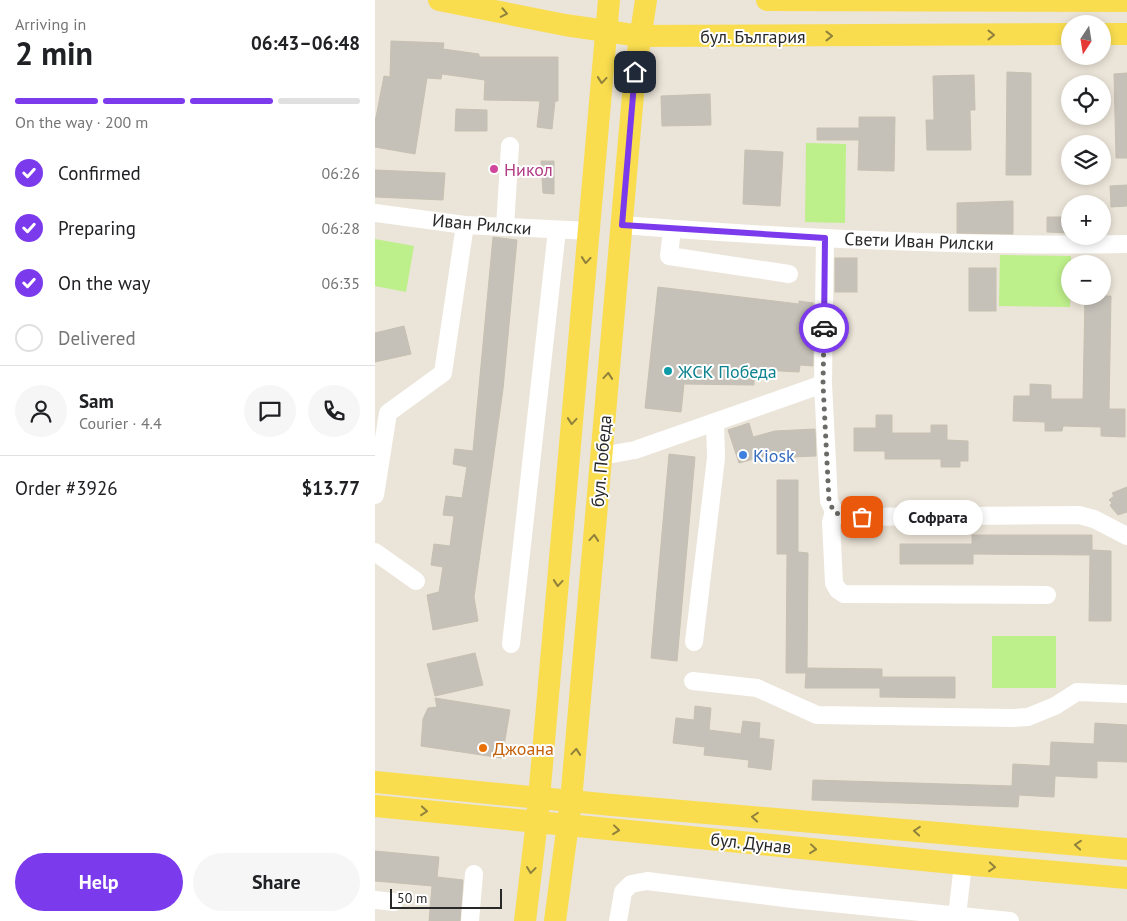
<!DOCTYPE html>
<meta charset="utf-8">
<style>
body{margin:0;font-family:"PT Sans",sans-serif;background:#f6f6f6;color:#202124;height:100vh;display:flex;flex-direction:column;font-size:19px;white-space:nowrap}
*{box-sizing:border-box;margin:0}
p{font-size:16px;color:#757577}
.icon{flex:none;width:28px;height:28px;fill:none;stroke:currentColor;stroke-width:2;stroke-linecap:round;stroke-linejoin:round}
.map{position:relative;flex:1;overflow:hidden}
.panel{display:flex;flex-direction:column;background:#fff;width:375px}
.panel>*{flex:none}
.needle{width:32px;rotate:192deg}
.tools{position:absolute;left:686px;top:15px;display:grid;gap:10px}
.tools a{display:grid;place-items:center;width:50px;height:50px;border-radius:50%;background:#fff;box-shadow:0 2px 8px #0003;font-size:25px}
.scale{position:absolute;left:15px;bottom:12px;width:112px;box-sizing:border-box;padding-left:5px;border:2px solid #282828;border-top:0;font-size:14px;line-height:18px;white-space:nowrap;color:#282828;-webkit-text-stroke:4px #fff;paint-order:stroke}
.pin{position:absolute;display:grid;place-items:center;width:42px;height:42px;color:#fff;margin:-21px;border-radius:10px;box-shadow:0 2px 8px #0006}
.courier{position:absolute;display:grid;place-items:center;width:50px;height:50px;margin:-25px;border:4px solid #7c3aed;border-radius:50%;background:#fff;color:#222;box-shadow:0 1px 6px #0007}
.bubble{position:absolute;height:35px;border-radius:18px;background:#fff;box-shadow:0 2px 8px #0003;font-size:16px;font-weight:700;line-height:35px;text-align:center}
.summary em{font-style:normal;font-weight:700}
.summary div{display:flex;flex-direction:column-reverse}
.summary{display:flex;align-items:center;justify-content:space-between;height:85px;padding:0 15px}
h1{font-size:32px;font-weight:700;line-height:38px}
.bar{display:grid;grid-template-columns:repeat(4,1fr);gap:8px 5px;align-content:center;height:60px;padding:0 15px}
.bar i{height:6px;border-radius:4px;background:#e0e0e0}
.bar .active{background:#7c3aed}
.bar p{grid-column:span 4}
.line{display:flex;align-items:center;gap:12px;padding:0 15px;border-top:1px solid #e0e0e0}
.line div{flex:1}
.round{display:grid;place-items:center;flex:none;width:52px;height:52px;border-radius:26px;background:#f6f6f6}
ol{padding:0 15px;list-style:none}
li{display:flex;align-items:center;gap:15px;height:55px}
li p{margin-inline-start:auto}
li .icon{padding:5px;border-radius:50%;background:#7c3aed;color:#fff;stroke-width:4}
li:last-child{color:#757577}
li i{width:28px;height:28px;border:2px solid #e0e0e0;border-radius:50%}
.action{display:flex;gap:10px;margin-top:auto;padding:10px 15px}
.action a{flex:1;height:58px;border-radius:30px;background:#7c3aed;color:#fff;font-size:20px;font-weight:700;line-height:58px;text-align:center}
.action a+a{background:#f6f6f6;color:#202124}
main{display:flex;flex:1;min-height:0}
.map>svg:first-child{display:block}
.pitch{fill:#bdef8a}
.building{fill:#c6c1b8;stroke:#c6c0b2}
.lines{fill:none;stroke-linecap:round;stroke-linejoin:round}
.minor{stroke:#fff;stroke-width:18}
.major{stroke:#f9dd4f;stroke-width:22}
.oneway{stroke:#90823c}
.done{stroke:#6c6a66;stroke-width:5;stroke-dasharray:0 9}
.route{stroke:#7c3aed;stroke-width:6}
.hotel-dot{fill:#d1479c;stroke:#fff;stroke-width:2}
.culture-dot{fill:#0f9aa8;stroke:#fff;stroke-width:2}
.shop-dot{fill:#3f7fe0;stroke:#fff;stroke-width:2}
.food-dot{fill:#e8710a;stroke:#fff;stroke-width:2}
.labels{text-anchor:middle;dominant-baseline:central;stroke-width:4;stroke-linejoin:round;paint-order:stroke}
.street-label{font-size:18px;fill:#282828;stroke:#fff}
.hotel-label{font-size:18px;fill:#b23c85;stroke:#fff;text-anchor:start}
.culture-label{font-size:18px;fill:#0d838f;stroke:#fff;text-anchor:start}
.shop-label{font-size:18px;fill:#366cbe;stroke:#fff;text-anchor:start}
.food-label{font-size:18px;fill:#c56008;stroke:#fff;text-anchor:start}
</style>
<main>
<section class="panel">
<div class="summary"><div><h1>2 min</h1><p>Arriving in</p></div><em>06:43–06:48</em></div>
<div class="bar"><i class="active"></i><i class="active"></i><i class="active"></i><i></i><p>On the way · 200 m</p></div>
<ol>
<li><svg class="icon" aria-label="check" viewBox="0 0 24 24"><path d="M5 12l5 5 9-10"/></svg>Confirmed<p>06:26</p></li>
<li><svg class="icon" aria-label="check" viewBox="0 0 24 24"><path d="M5 12l5 5 9-10"/></svg>Preparing<p>06:28</p></li>
<li><svg class="icon" aria-label="check" viewBox="0 0 24 24"><path d="M5 12l5 5 9-10"/></svg>On the way<p>06:35</p></li>
<li><i></i>Delivered</li>
</ol>
<div class="line" style="height:90px"><a class="round"><svg class="icon" aria-label="person" viewBox="0 0 24 24"><circle cx="12" cy="8" r="4"/><path d="M4 21q1-7 8-7t8 7"/></svg></a><div><b>Sam</b><p>Courier · 4.4</p></div><a class="round"><svg class="icon" aria-label="chat" viewBox="0 0 24 24"><path d="M4 5h16v11H9l-5 4z"/></svg></a><a class="round"><svg class="icon" aria-label="phone" viewBox="0 0 24 24"><path d="M5 4h4l2 5-3 2q2 4 5 5l2-3 5 2v4C11 20 4 13 5 4z"/></svg></a></div>
<div class="line" style="height:65px"><div>Order #3926</div><b>$13.77</b></div>
<div class="action"><a>Help</a><a>Share</a></div>
</section>
<div class="map">
<svg width="752" height="921" viewBox="0 0 752 921">
<rect width="100%" height="100%" fill="#ebe4d8"/>
<g class="pitch">
<polygon points="431,143 471,144 470,223 430,222"/>
<polygon points="0,239 39,246 31,292 0,286"/>
<polygon points="625,255 696,256 695,307 624,306"/>
<rect x="617" y="636" width="64" height="52"/>
</g>
<g class="building">
<polygon points="16,41 69,43 68,49 104,54 104,57 183,57 183,101 180,101 177,129 162,127 165,101 109,100 110,80 67,74 66,79 52,78 40,154 0,147 0,122 9,76 15,77"/>
<polygon points="632,72 656,73 656,175 631,175"/>
<polygon points="752,73 752,158 741,158 739,74"/>
<polygon points="599,75 600,110 595,110 596,150 552,150 551,120 559,120 558,76"/>
<polygon points="335,94 336,125 287,126 286,96"/>
<polygon points="81,109 112,110 112,131 80,131"/>
<polygon points="484,117 520,117 519,171 483,170 484,140 442,140 442,128 484,128"/>
<polygon points="370,150 408,152 405,206 368,204"/>
<polygon points="166,161 179,161 179,194 168,193"/>
<polygon points="0,170 70,173 68,200 0,197"/>
<polygon points="752,185 752,206 736,207 735,186"/>
<polygon points="638,201 638,234 582,233 582,203"/>
<polygon points="672,217 695,217 695,233 672,232"/>
<polygon points="118,237 142,240 128,389 99,597 103,621 58,630 52,595 64,592 68,567 56,565 59,544 75,546 79,516 68,515 71,496 87,498 92,467 78,464 80,449 98,451"/>
<rect x="460" y="258" width="22" height="34"/>
<rect x="594" y="268" width="27" height="43"/>
<polygon points="283,287 424,304 424,301 438,303 436,348 438,348 438,366 425,365 424,372 388,370 388,375 379,374 379,385 309,384 306,412 270,408"/>
<polygon points="710,296 736,296 734,409 750,409 750,437 726,436 726,427 688,426 687,431 670,431 670,422 638,421 639,396 655,396 655,384 676,385 676,399 708,399"/>
<polygon points="29,326 36,354 0,362 0,333"/>
<polygon points="501,415 517,415 517,433 556,433 556,425 572,425 572,440 593,441 593,461 585,461 585,467 566,467 566,459 510,459 510,451 479,451 479,428 501,428"/>
<polygon points="374,423 378,437 400,431 440,429 441,456 417,457 416,449 364,463 353,430"/>
<polygon points="294,454 320,457 302,661 276,658"/>
<polygon points="402,480 423,480 423,552 433,553 432,668 507,669 507,677 580,677 580,698 505,697 505,688 430,688 431,673 411,673 412,554 402,554"/>
<polygon points="752,487 752,512 743,515 737,508 735,505 737,503 734,500 739,496 737,493"/>
<polygon points="597,535 717,535 717,550 736,551 736,621 714,621 715,555 598,554 598,564 525,564 525,544 597,544"/>
<polygon points="100,653 108,685 60,696 52,664"/>
<polygon points="60,698 135,710 127,758 46,746 48,719 53,708 62,707"/>
<polygon points="320,706 336,708 334,730 366,734 368,721 385,723 384,738 399,740 396,770 373,767 374,760 329,755 330,747 298,743 301,718 319,720"/>
<polygon points="720,723 752,725 752,762 722,761 722,778 680,776 679,797 644,795 643,807 437,800 438,780 637,786 638,764 675,766 676,742 719,744"/>
<polygon points="0,851 64,857 62,877 88,880 85,921 54,921 57,886 0,881"/>
</g>
<g class="lines">
<g class="minor">
<polyline points="0,213 90,225 214,231"/>
<path d="M247,225c168,13 337,22 505,19"/>
<polyline points="130,227 135,146"/>
<polyline points="297,229 294,256 414,274"/>
<polyline points="450,238 448,384 454,501 459,511 471,517 704,515 719,519 752,536"/>
<polyline points="226,456 260,450 448,384"/>
<polyline points="0,495 13,413 68,373 90,225"/>
<polyline points="459,511 456,522 459,583 463,590 469,594 672,595"/>
<polyline points="0,552 41,581"/>
<polyline points="319,642 341,458 340,422"/>
<polyline points="136,644 182,230"/>
<polyline points="318,681 382,688 442,715 638,718 653,717 680,706 702,692 752,694"/>
<polyline points="0,900 19,902"/>
<polyline points="582,916 588,864"/>
<polyline points="95,921 99,874"/>
<polyline points="243,921 248,892 256,884 272,881 417,899 635,921"/>
</g>
<g class="major">
<polyline points="64,0 190,25 265,36 695,34"/>
<polyline points="392,0 752,1"/>
<polyline points="728,34 752,34"/>
<polyline points="0,782 237,805 752,849"/>
<polyline points="0,806 588,864 752,878"/>
<polyline points="150,921 162,821 234,0"/>
<polyline points="180,921 196,801 260,72 271,0"/>
</g>
</g>
<defs><path id="oneway-chevron" d="M-2-3.5L2.5 0L-2 3.5" fill="none" stroke-width="1.6" stroke-linecap="round" stroke-linejoin="round" transform="scale(1.25)"/></defs>
<g class="oneway">
<use href="#oneway-chevron" transform="translate(129 13) rotate(11)"/>
<use href="#oneway-chevron" transform="translate(616 35)"/>
<use href="#oneway-chevron" transform="translate(454 36)"/>
<use href="#oneway-chevron" transform="translate(227 80) rotate(95)"/>
<use href="#oneway-chevron" transform="translate(211 260) rotate(95)"/>
<use href="#oneway-chevron" transform="translate(233 376) rotate(-85)"/>
<use href="#oneway-chevron" transform="translate(197 421) rotate(95)"/>
<use href="#oneway-chevron" transform="translate(219 538) rotate(-85)"/>
<use href="#oneway-chevron" transform="translate(183 583) rotate(95)"/>
<use href="#oneway-chevron" transform="translate(201 752) rotate(-85)"/>
<use href="#oneway-chevron" transform="translate(49 811) rotate(5)"/>
<use href="#oneway-chevron" transform="translate(380 817) rotate(-175)"/>
<use href="#oneway-chevron" transform="translate(241 830) rotate(6)"/>
<use href="#oneway-chevron" transform="translate(542 831) rotate(-175)"/>
<use href="#oneway-chevron" transform="translate(703 845) rotate(-175)"/>
<use href="#oneway-chevron" transform="translate(438 849) rotate(6)"/>
<use href="#oneway-chevron" transform="translate(617 867) rotate(5)"/>
<use href="#oneway-chevron" transform="translate(156 870) rotate(97)"/>
</g>
<g class="lines">
<polyline class="done" points="449,328 448,384 454,501 459,512 471,517 487,517"/>
<polyline class="route" points="260,72 247,225 450,238 449,328"/>
</g>
<circle class="hotel-dot" cx="119" cy="169" r="5"/>
<circle class="culture-dot" cx="293" cy="371" r="5"/>
<circle class="shop-dot" cx="368" cy="455" r="5"/>
<circle class="food-dot" cx="108" cy="748" r="5"/>
<g class="labels">
<g class="street-label">
<text x="378" y="36">бул. България</text>
<text transform="translate(107 224) rotate(5)">Иван Рилски</text>
<text transform="translate(544 241) rotate(2)">Свети Иван Рилски</text>
<text transform="translate(226 461) rotate(-85)">бул. Победа</text>
<text transform="translate(376 843) rotate(6)">бул. Дунав</text>
</g>
<g class="hotel-label">
<text x="129" y="169">Никол</text>
</g>
<g class="culture-label">
<text x="303" y="371">ЖСК Победа</text>
</g>
<g class="shop-label">
<text x="378" y="455">Kiosk</text>
</g>
<g class="food-label">
<text x="118" y="748">Джоана</text>
</g>
</g>
</svg>
<div class="tools">
<a><svg class="needle" viewBox="-14 -14 28 28"><path d="M0-13l5 13h-10z" fill="#e53935"/><path d="M0 13l5-13h-10z" fill="#757577"/></svg></a>
<a><svg class="icon" aria-label="locate" viewBox="0 0 24 24"><circle cx="12" cy="12" r="6"/><path d="M12 2v4M12 18v4M2 12h4M18 12h4"/></svg></a>
<a><svg class="icon" aria-label="layers" viewBox="0 0 24 24"><path d="M12 4l9 5-9 5-9-5zM3 14l9 5 9-5"/></svg></a>
<a>+</a>
<a>−</a>
</div>
<div class="scale">50 m</div>
<div class="pin" style="left:487px;top:517px;background:#ea580c"><svg class="icon" aria-label="bag" viewBox="0 0 24 24"><path d="M5 8h14l-1 12H6zM9 8a3 3 0 0 1 6 0"/></svg></div>
<div class="pin" style="left:260px;top:72px;background:#1f2937"><svg class="icon" aria-label="home" viewBox="0 0 24 24"><path d="M3 11l9-7 9 7M6 9v11h12V9"/></svg></div>
<div class="courier" style="left:449px;top:328px"><svg class="icon" aria-label="car" viewBox="0 0 24 24"><path d="M5 17H2v-5l4-1 3-4h7l3 4 3 1v5h-3M9 17h6M6 11h13"/><circle cx="7" cy="17" r="2"/><circle cx="17" cy="17" r="2"/></svg></div>
<div class="bubble" style="left:518px;top:500px;width:90px">Софрата</div>
</div>
</main>
